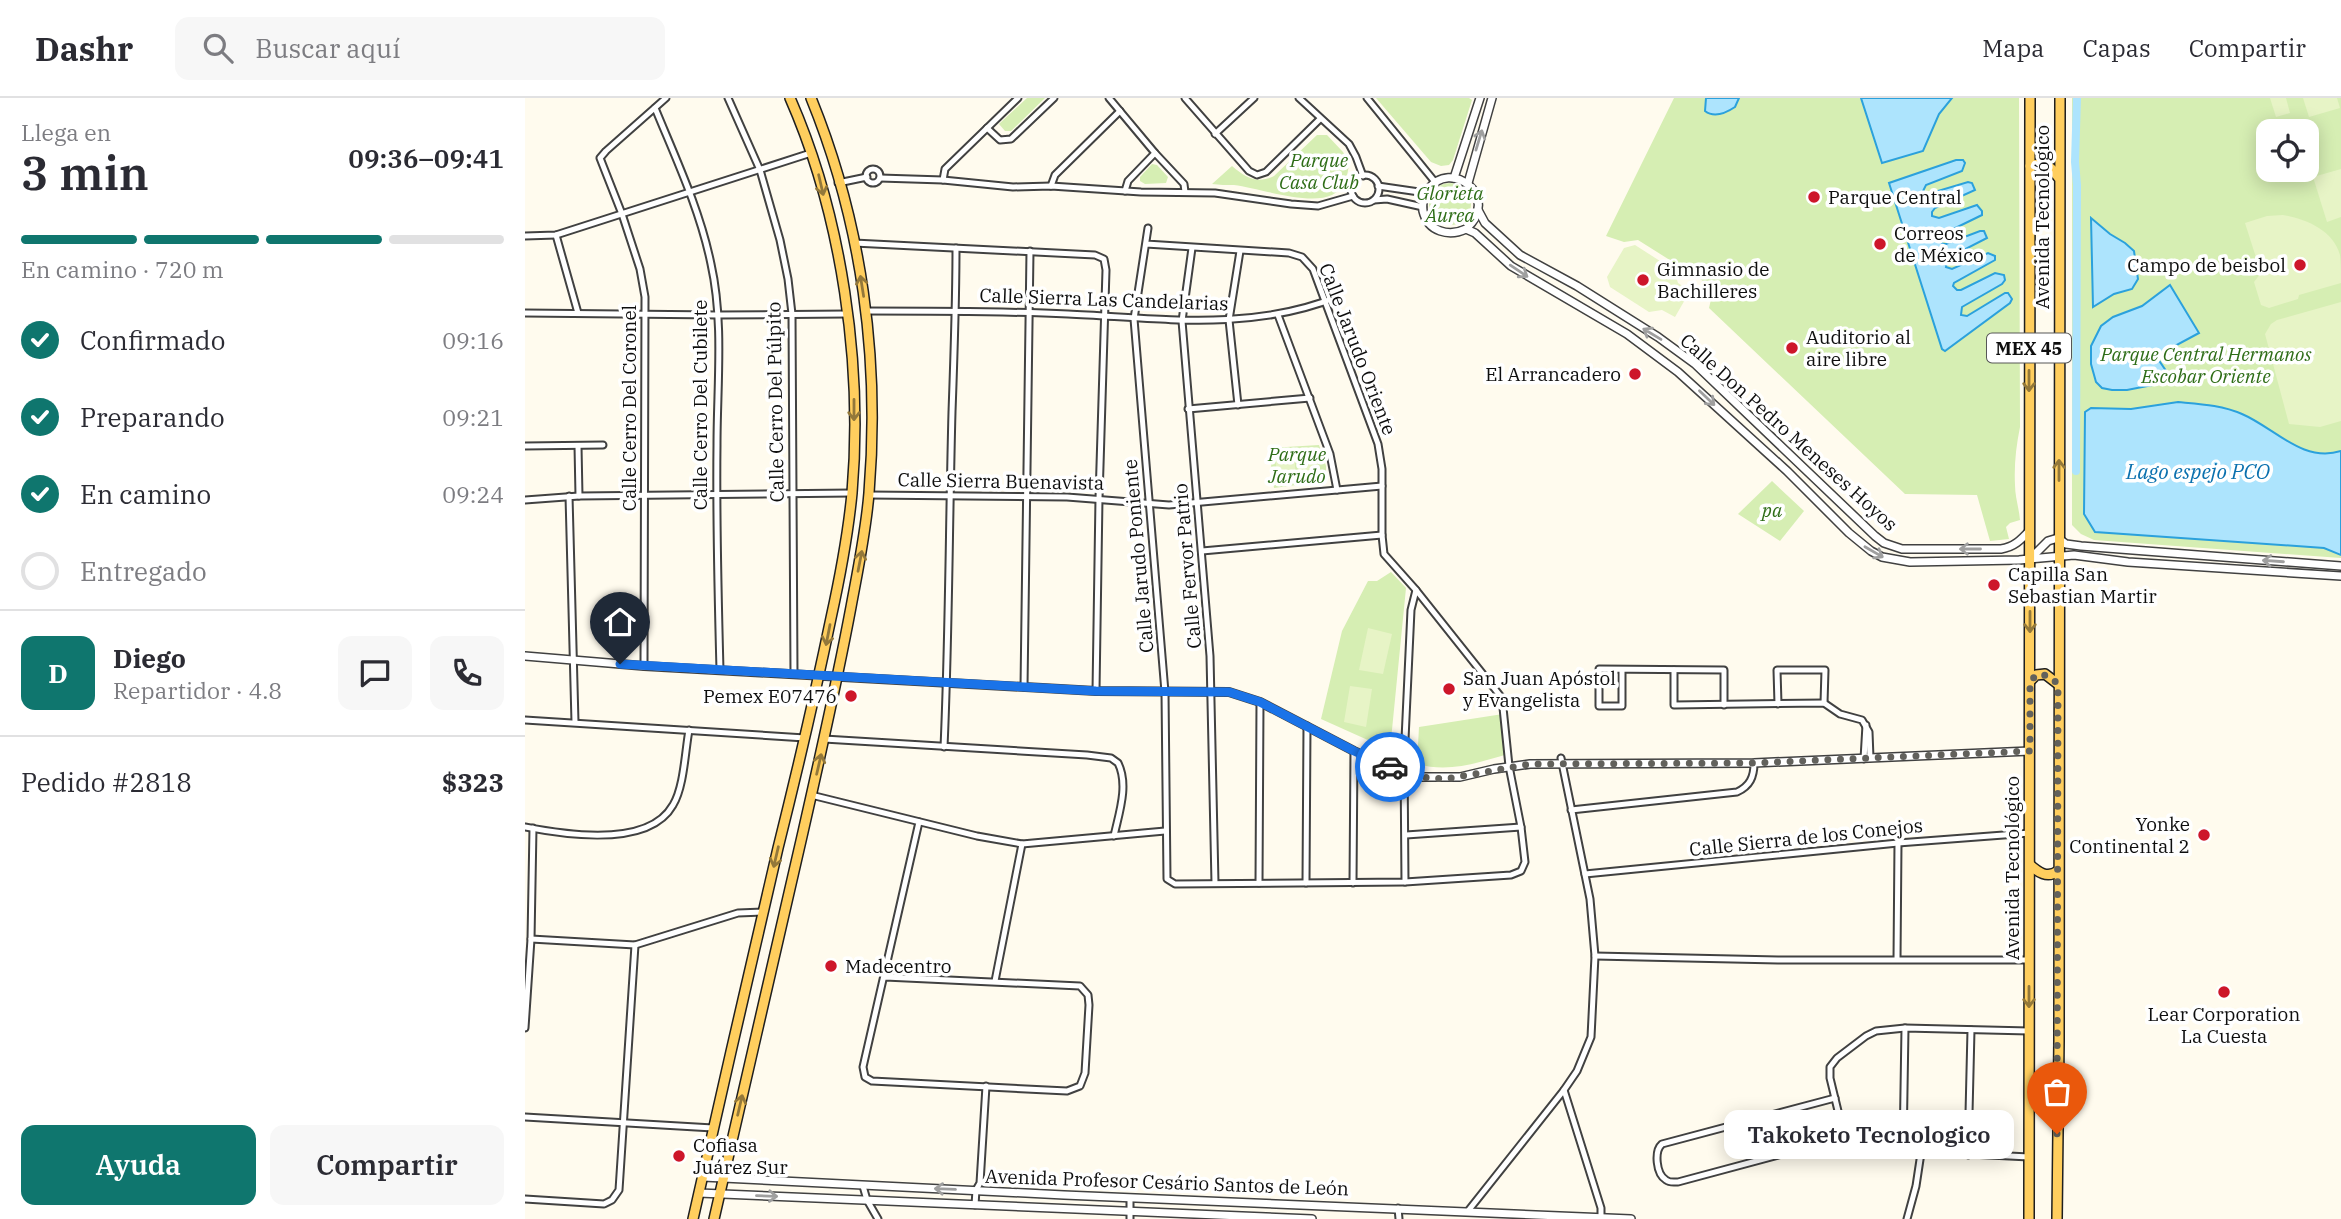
<!DOCTYPE html>
<html lang="es">
<meta charset="utf-8">
<style>
body{margin:0;font-family:"IBM Plex Serif",serif;background:#f7f7f7;color:#2b2b33;height:100vh;display:flex;flex-direction:column;font-size:26px;white-space:nowrap}
*{box-sizing:border-box;margin:0}
p{font-size:23px;color:#7c7c81}
.icon{flex:none;width:38px;height:38px;fill:none;stroke:currentColor;stroke-width:2;stroke-linecap:round;stroke-linejoin:round}
.map{position:relative;flex:1;overflow:hidden}
.details{display:flex;flex-direction:column;background:#fff;width:525px}
.details>*{flex:none}
.tools{position:absolute;left:1731px;top:21px;display:grid;gap:14px}
.tools a{display:grid;place-items:center;width:63px;height:63px;border-radius:14px;background:#fff;box-shadow:0 4px 18px #0003;font-size:35px}
.pin{position:absolute;display:grid;place-items:center;width:60px;height:60px;color:#fff;margin:-72px -30px;border-radius:50% 50% 50% 0;rotate:-45deg;box-shadow:0 0 7px #0007}
.pin .icon{rotate:45deg}
.courier{position:absolute;display:grid;place-items:center;width:70px;height:70px;margin:-35px;border:5px solid #1a73e8;border-radius:50%;background:#fff;color:#222;box-shadow:0 2px 9px #0007}
.bubble{position:absolute;height:49px;border-radius:14px;background:#fff;box-shadow:0 4px 18px #0003;font-size:23px;font-weight:600;line-height:49px;text-align:center}
.head em{font-style:normal;font-weight:600}
.head div{display:flex;flex-direction:column-reverse}
.head{display:flex;align-items:center;justify-content:space-between;height:119px;padding:0 21px}
h1{font-size:46px;font-weight:600;line-height:52px}
.bar{display:grid;grid-template-columns:repeat(4,1fr);gap:10px 7px;align-content:center;height:84px;padding:0 21px}
.bar i{height:9px;border-radius:5px;background:#e1e1e2}
.bar .active{background:#0f766e}
.bar p{grid-column:span 4}
.line{display:flex;align-items:center;gap:18px;padding:0 21px;border-top:2px solid #e1e1e2}
.line div{flex:1}
.round{display:grid;place-items:center;flex:none;width:74px;height:74px;border-radius:14px;background:#f7f7f7}
ol{padding:0 21px;list-style:none}
li{display:flex;align-items:center;gap:21px;height:77px}
li p{margin-inline-start:auto}
li .icon{padding:7px;border-radius:50%;background:#0f766e;color:#fff;stroke-width:4}
li:last-child{color:#7c7c81}
li i{width:38px;height:38px;border:4px solid #e1e1e2;border-radius:50%}
.action{display:flex;gap:14px;margin-top:auto;padding:14px 21px}
.action a{flex:1;height:80px;border-radius:14px;background:#0f766e;color:#fff;font-size:28px;font-weight:600;line-height:80px;text-align:center}
.action a+a{background:#f7f7f7;color:#2b2b33}
header{display:flex;align-items:center;gap:42px;box-sizing:border-box;height:98px;padding:0 35px;background:#fff;border-bottom:2px solid #e1e1e2}
header strong{font-size:33px}
nav{display:flex;gap:38px;margin-inline-start:auto;font-size:24px}
.search{width:490px;height:63px;background:#f7f7f7;display:flex;align-items:center;gap:18px;box-sizing:border-box;padding:0 24px;border-radius:14px;color:#7c7c81;font-size:26px}
main{display:flex;flex:1;min-height:0}
.map>svg:first-child{display:block}
.green{fill:#d6eeb3;fill-rule:evenodd}
.pitch{fill:#e7f4c6}
.water{fill:#ade4fd;stroke:#2ba1dc;stroke-width:2}
.lines{fill:none;stroke-linecap:round;stroke-linejoin:round}
.canal{stroke:#ade4fd;stroke-width:8}
.minor-casing{stroke:#414141;stroke-width:9}
.tertiary-casing{stroke:#414141;stroke-width:10}
.primary-casing{stroke:#1f1f1f;stroke-width:12}
.minor{stroke:#fff;stroke-width:5}
.tertiary{stroke:#fff;stroke-width:7}
.primary{stroke:#ffce5e;stroke-width:9}
.oneway{stroke:#9f9f9f}
.oneway2{stroke:#93783a}
.done{stroke:#62615c;stroke-width:7;stroke-dasharray:0 12.6}
.route{stroke:#1a73e8;stroke-width:9}
.poi-dot{fill:#cd162a;stroke:#fff;stroke-width:2.5}
.labels{text-anchor:middle;dominant-baseline:central;stroke-width:7;stroke-linejoin:round;paint-order:stroke}
.shield{fill:#fff;stroke:#565656;stroke-width:2}
.shield-label{font-size:18px;font-weight:bold;fill:#0e0e0e}
.park-label{font-size:19px;font-style:italic;fill:#2e6d17;stroke:#fff}
.poi-label{font-size:19px;fill:#0e0e0e;stroke:#fff;text-anchor:start}
.street-label{font-size:19px;fill:#0e0e0e;stroke:#fff}
.water-label{font-size:21px;font-style:italic;fill:#0970ae;stroke:#fff}
</style>
<header>
<strong>Dashr</strong>
<div class="search"><svg class="icon" aria-label="search" viewBox="0 0 24 24"><circle cx="10" cy="10" r="6"/><path d="M15 15l6 6"/></svg>Buscar aquí</div>
<nav><a>Mapa</a><a>Capas</a><a>Compartir</a></nav>
</header>
<main>
<section class="details">
<div class="head"><div><h1>3 min</h1><p>Llega en</p></div><em>09:36–09:41</em></div>
<div class="bar"><i class="active"></i><i class="active"></i><i class="active"></i><i></i><p>En camino · 720 m</p></div>
<ol>
<li><svg class="icon" aria-label="check" viewBox="0 0 24 24"><path d="M5 12l5 5 9-10"/></svg>Confirmado<p>09:16</p></li>
<li><svg class="icon" aria-label="check" viewBox="0 0 24 24"><path d="M5 12l5 5 9-10"/></svg>Preparando<p>09:21</p></li>
<li><svg class="icon" aria-label="check" viewBox="0 0 24 24"><path d="M5 12l5 5 9-10"/></svg>En camino<p>09:24</p></li>
<li><i></i>Entregado</li>
</ol>
<div class="line" style="height:126px"><b class="round" style="background:#0f766e;color:#fff">D</b><div><b>Diego</b><p>Repartidor · 4.8</p></div><a class="round"><svg class="icon" aria-label="chat" viewBox="0 0 24 24"><path d="M4 5h16v11H9l-5 4z"/></svg></a><a class="round"><svg class="icon" aria-label="phone" viewBox="0 0 24 24"><path d="M5 4h4l2 5-3 2q2 4 5 5l2-3 5 2v4C11 20 4 13 5 4z"/></svg></a></div>
<div class="line" style="height:91px"><div>Pedido #2818</div><b>$323</b></div>
<div class="action"><a>Ayuda</a><a>Compartir</a></div>
</section>
<div class="map">
<svg width="1816" height="1121" viewBox="0 0 1816 1121">
<rect width="100%" height="100%" fill="#fffbee"/>
<g class="green">
<polygon points="502,0 520,0 486,33 480,33 474,26"/>
<polygon points="851,0 944,0 947,2 928,62 924,67 916,68 906,64"/>
<path d="M1149,0h345l1,329c-4,20 -6,38 -5,58 0,12 4,23 5,35l-10,3 -4,4 3,12 -19,2 -13,-46 -72,-1 -196,-186 4,-17 -2,-5 -73,-46 -14,2 -18,-6z"/>
<path d="M1547,0h269v460l-247,-18 -13,-6 -9,-9zM1743,33h39v39h-39z"/>
<path d="M792,37h10l16,17 6,11c-1,13 -5,26 -17,32 -23,11 -73,-7 -98,-10 -7,0 -15,0 -22,-1l20,-18c14,12 25,18 42,10z"/>
<polygon points="627,66 632,67 643,79 641,85 620,86 615,83 615,79"/>
<circle cx="925" cy="106" r="21"/>
<polygon points="794,347 801,368 801,383 749,390 744,350"/>
<polygon points="1247,383 1279,413 1255,443 1213,416"/>
<polygon points="866,474 881,490 865,652 796,621 817,533 843,483 852,483"/>
<path d="M978,616l5,40c-31,9 -59,19 -91,10l2,-37z"/>
</g>
<g class="pitch">
<polygon points="1745,0 1761,0 1765,15 1751,19"/>
<polygon points="1778,0 1812,0 1815,10 1784,19"/>
<polygon points="1816,71 1816,119 1802,124 1788,79"/>
<path d="M1758,117c23,4 50,15 57,40 1,8 1,19 1,28l-42,12 -1,4 -29,9 -8,-3 -7,-23 7,-9 -16,-50 22,-7z"/>
<polygon points="1110,147 1149,172 1153,185 1165,193 1150,219 1137,212 1124,214 1085,189 1082,179 1099,150"/>
<polygon points="1816,204 1816,323 1795,329 1764,326 1740,236 1746,226 1752,222"/>
<polygon points="790,349 792,381 773,382 772,350"/>
<polygon points="769,350 771,383 752,384 750,351"/>
<polygon points="843,530 867,536 858,576 834,572"/>
<polygon points="825,588 847,591 841,629 819,624"/>
</g>
<g class="water">
<path d="M1181,0h33l-4,9c-9,6 -21,11 -30,4z"/>
<polygon points="1336,0 1427,0 1414,16 1398,53 1357,65"/>
<polygon points="1431,62 1438,62 1440,65 1437,73 1401,87 1398,93 1403,96 1443,84 1447,85 1450,92 1410,110 1407,114 1407,118 1414,120 1452,107 1457,113 1457,117 1418,136 1416,143 1418,146 1421,146 1455,133 1459,133 1462,140 1423,160 1421,169 1427,171 1463,155 1470,158 1470,162 1429,185 1428,188 1432,192 1436,192 1470,175 1479,177 1480,182 1477,186 1437,209 1436,217 1442,218 1480,195 1483,195 1487,201 1485,205 1420,253 1417,251 1364,85"/>
<polygon points="1566,120 1585,136 1600,145 1609,153 1613,181 1607,191 1589,196 1568,209"/>
<polygon points="1645,187 1674,235 1631,258 1648,283 1602,292 1587,292 1577,290 1571,284 1566,266 1566,248 1576,228 1588,219 1617,208"/>
<path d="M1653,304c22,2 44,3 64,12 33,14 60,49 99,37v104l-17,-7 -229,-16 -11,-18 1,-102 6,-4 40,1z"/>
</g>
<g class="lines">
<polyline class="canal" points="1551,373 1552,87 1550,64 1552,0"/>
<defs>
<g id="minor">
<polyline points="203,0 235,72 255,142 263,181 267,216 269,576"/>
<polyline points="584,0 630,55 659,86 660,94"/>
<polyline points="660,0 724,73 732,77 741,74 795,21"/>
<polyline points="774,0 824,46 831,59 838,78"/>
<polyline points="842,0 910,84"/>
<path d="M130,10c21,51 45,102 56,156 13,58 6,122 6,181 -1,75 1,150 3,225"/>
<polyline points="462,30 475,42 486,41 529,0"/>
<polyline points="690,36 729,0"/>
<circle cx="348" cy="78" r="7"/>
<circle cx="840" cy="91" r="14"/>
<polyline points="355,80 418,82 488,89 526,88 616,94 690,95 766,106 793,108 828,98"/>
<polyline points="418,82 420,71 493,0"/>
<polyline points="313,85 342,79"/>
<polyline points="526,88 530,77 595,13"/>
<polyline points="853,88 901,95"/>
<polyline points="600,93 603,83 630,55"/>
<polyline points="849,102 862,101 898,109"/>
<polyline points="31,137 53,215"/>
<polyline points="0,138 31,137 286,55"/>
<polyline points="329,145 570,157 579,161 581,172 574,400 571,593"/>
<polyline points="621,146 764,155 777,159 788,171 853,346 857,371 857,437 859,456 891,492 977,600 984,668 996,729 1000,764 996,773 986,777 880,784 650,786 642,781 640,594 609,221 623,130"/>
<polyline points="667,150 657,223 685,558 690,785"/>
<path d="M341,213c68,0 135,0 202,3 91,4 182,18 269,-17"/>
<polyline points="0,215 193,217 322,216"/>
<polyline points="753,217 805,356 812,392"/>
<polyline points="713,307 704,222 715,153"/>
<polyline points="663,311 785,300"/>
<polyline points="0,348 78,347"/>
<polyline points="53,348 54,398"/>
<polyline points="344,397 542,399 644,407 857,388"/>
<polyline points="44,398 50,624"/>
<polyline points="0,402 54,398 327,395"/>
<polyline points="677,453 857,437"/>
<polyline points="119,568 120,199 115,171 97,116 75,60 81,53 141,0"/>
<polyline points="1097,572 1097,608 1074,608 1074,571 1199,572 1199,607"/>
<polyline points="1149,572 1149,607 1299,605 1315,616 1337,622 1344,634 1345,660"/>
<polyline points="499,589 505,153"/>
<polyline points="1253,606 1252,572 1300,572 1299,605"/>
<polyline points="0,622 280,640"/>
<path d="M299,641l263,16 24,3 7,5c11,22 1,50 -4,73"/>
<path d="M419,649c5,-111 5,-223 8,-335 2,-55 4,-109 4,-164"/>
<polyline points="1339,661 1341,627"/>
<polyline points="286,697 452,738 497,746 640,733"/>
<path d="M1046,712l166,-18c13,-6 17,-15 17,-29"/>
<path d="M0,729c41,8 124,21 148,-22 11,-18 12,-53 16,-75"/>
<polyline points="881,737 996,729"/>
<polyline points="1060,776 1373,745 1505,735"/>
<polyline points="880,784 879,663 886,512 891,492"/>
<polyline points="734,785 735,604"/>
<polyline points="781,785 782,628"/>
<polyline points="828,785 829,653"/>
<polyline points="6,841 110,847 213,815 238,814"/>
<polyline points="1070,858 1253,862 1504,862"/>
<polyline points="1372,861 1373,745"/>
<polyline points="360,879 555,888 563,897 564,907 560,975 555,988 542,993 347,983 340,979 338,969 394,724"/>
<polyline points="470,883 497,746"/>
<polyline points="0,930 6,841 8,730"/>
<polyline points="1039,992 1076,1110 1076,1120"/>
<path d="M1310,1000l-173,46c-8,7 -6,30 4,36 4,3 7,2 12,2l134,-36 217,11"/>
<polyline points="0,1019 188,1030"/>
<polyline points="1322,1050 1305,980 1305,969 1312,960 1341,938 1351,933 1380,930 1504,933"/>
<polyline points="1378,1053 1380,930"/>
<polyline points="1443,1057 1446,932"/>
<polyline points="338,1088 342,1102 353,1121"/>
<polyline points="0,1101 79,1106 87,1102 94,1092 110,847"/>
<polyline points="450,1107 451,1092 455,1085 461,988"/>
<polyline points="873,1110 874,1121"/>
<polyline points="943,1113 1039,992 1052,973 1066,939 1070,858 1065,801 1036,660"/>
<polyline points="605,1121 605,1100"/>
<polyline points="1382,1121 1391,1088 1396,1055"/>
</g>
<g id="tertiary">
<polyline points="929,80 955,0"/>
<polyline points="943,85 967,0"/>
<path d="M953,112l7,13 35,32 57,31 81,51 37,27 180,172 9,7 18,6h99c13,-2 20,-9 29,-19"/>
<path d="M941,131c36,-32 -16,-72 -38,-39 -5,6 -6,13 -5,21 5,21 26,26 43,18l9,4 36,33 116,68 51,38 109,99 62,62 22,18 11,6 28,5 109,-2 55,-5 54,7 213,14"/>
<polyline points="1505,461 1523,443 1533,440 1541,446 1556,448 1816,468"/>
<polyline points="0,558 119,568 571,593 704,594 735,604 829,653 857,666 894,679 935,679 969,671 1005,666 1229,665 1505,653"/>
<polyline points="178,1079 539,1097 1106,1121"/>
<polyline points="174,1095 787,1121"/>
</g>
<g id="primary">
<path d="M1505,68c15,-5 20,-1 28,11"/>
<polyline points="1505,583 1511,577 1520,576 1533,586"/>
<path d="M1505,767c8,7 17,14 28,6"/>
<path d="M168,1121c28,-124 56,-247 85,-371 19,-76 37,-153 53,-230 9,-41 17,-83 21,-125 11,-128 -10,-277 -62,-395"/>
<path d="M189,1121c29,-129 59,-258 89,-387 17,-75 34,-150 48,-225 7,-38 15,-76 18,-114 11,-134 -7,-270 -58,-395"/>
<polyline points="1504,1121 1505,0"/>
<polyline points="1532,1121 1534,943 1535,0"/>
</g>
</defs>
<use href="#minor" class="minor-casing"/>
<use href="#tertiary" class="tertiary-casing"/>
<use href="#primary" class="primary-casing"/>
<use href="#minor" class="minor"/>
<use href="#tertiary" class="tertiary"/>
<use href="#primary" class="primary"/>
</g>
<defs><path id="oneway-shaft" d="M-6 0H5M1.5-3L5.5 0L1.5 3" fill="none" stroke-width="1.6" stroke-linecap="round" stroke-linejoin="round" transform="scale(1.75)"/></defs>
<g class="oneway">
<use href="#oneway-shaft" transform="translate(954 42) rotate(-73)"/>
<use href="#oneway-shaft" transform="translate(994 173) rotate(34)"/>
<use href="#oneway-shaft" transform="translate(1127 236) rotate(-149)"/>
<use href="#oneway-shaft" transform="translate(1182 300) rotate(44)"/>
<use href="#oneway-shaft" transform="translate(1445 451) rotate(-180)"/>
<use href="#oneway-shaft" transform="translate(1349 454) rotate(30)"/>
<use href="#oneway-shaft" transform="translate(1748 463) rotate(-176)"/>
<use href="#oneway-shaft" transform="translate(420 1091) rotate(-178)"/>
<use href="#oneway-shaft" transform="translate(242 1098) rotate(2)"/>
</g>
<g class="oneway2">
<use href="#oneway-shaft" transform="translate(296 87) rotate(77)"/>
<use href="#oneway-shaft" transform="translate(337 188) rotate(-99)"/>
<use href="#oneway-shaft" transform="translate(1504 283) rotate(90)"/>
<use href="#oneway-shaft" transform="translate(329 312) rotate(90)"/>
<use href="#oneway-shaft" transform="translate(1534 372) rotate(-90)"/>
<use href="#oneway-shaft" transform="translate(335 463) rotate(-79)"/>
<use href="#oneway-shaft" transform="translate(1505 524) rotate(90)"/>
<use href="#oneway-shaft" transform="translate(303 537) rotate(101)"/>
<use href="#oneway-shaft" transform="translate(294 666) rotate(-77)"/>
<use href="#oneway-shaft" transform="translate(251 759) rotate(103)"/>
<use href="#oneway-shaft" transform="translate(1504 899) rotate(90)"/>
<use href="#oneway-shaft" transform="translate(215 1007) rotate(-77)"/>
</g>
<g class="lines">
<polyline class="done" points="865,669 894,679 921,681 1005,666 1229,665 1505,653 1505,583 1513,576 1524,578 1533,586 1532,1036"/>
<polyline class="route" points="95,566 571,593 704,594 735,604 829,653 865,669"/>
</g>
<g class="poi-dot">
<circle cx="1289" cy="99" r="7"/>
<circle cx="1355" cy="146" r="7"/>
<circle cx="1775" cy="167" r="7"/>
<circle cx="1118" cy="182" r="7"/>
<circle cx="1267" cy="250" r="7"/>
<circle cx="1110" cy="276" r="7"/>
<circle cx="1469" cy="487" r="7"/>
<circle cx="924" cy="591" r="7"/>
<circle cx="326" cy="598" r="7"/>
<circle cx="1679" cy="737" r="7"/>
<circle cx="306" cy="868" r="7"/>
<circle cx="1699" cy="894" r="7"/>
<circle cx="154" cy="1058" r="7"/>
</g>
<g class="labels">
<rect class="shield" x="1462" y="235.5" width="84" height="29" rx="5"/>
<g class="shield-label">
<text x="1504" y="250">MEX 45</text>
</g>
<g class="park-label">
<text x="794" y="62">Parque<tspan x="794" dy="22">Casa Club</tspan></text>
<text x="925" y="95">Glorieta<tspan x="925" dy="22">Áurea</tspan></text>
<text x="1681" y="256">Parque Central Hermanos<tspan x="1681" dy="22">Escobar Oriente</tspan></text>
<text x="772" y="356">Parque<tspan x="772" dy="22">Jarudo</tspan></text>
<text x="1247" y="412">pa</text>
</g>
<g class="poi-label">
<text x="1303" y="99">Parque Central</text>
<text x="1369" y="135">Correos<tspan x="1369" dy="22">de México</tspan></text>
<text x="1761" y="167" text-anchor="end">Campo de beisbol</text>
<text x="1132" y="171">Gimnasio de<tspan x="1132" dy="22">Bachilleres</tspan></text>
<text x="1281" y="239">Auditorio al<tspan x="1281" dy="22">aire libre</tspan></text>
<text x="1096" y="276" text-anchor="end">El Arrancadero</text>
<text x="1483" y="476">Capilla San<tspan x="1483" dy="22">Sebastian Martir</tspan></text>
<text x="938" y="580">San Juan Apóstol<tspan x="938" dy="22">y Evangelista</tspan></text>
<text x="312" y="598" text-anchor="end">Pemex E07476</text>
<text x="1665" y="726" text-anchor="end">Yonke<tspan x="1665" dy="22">Continental 2</tspan></text>
<text x="320" y="868">Madecentro</text>
<text x="1699" y="916" text-anchor="middle">Lear Corporation<tspan x="1699" dy="22">La Cuesta</tspan></text>
<text x="168" y="1047">Cofiasa<tspan x="168" dy="22">Juárez Sur</tspan></text>
</g>
<g class="street-label">
<text transform="translate(1517 119) rotate(-90)">Avenida Tecnológico</text>
<text transform="translate(579 201) rotate(2)">Calle Sierra Las Candelarias</text>
<text transform="translate(833 251) rotate(69)">Calle Jarudo Oriente</text>
<text transform="translate(250 304) rotate(-91)">Calle Cerro Del Púlpito</text>
<text transform="translate(175 307) rotate(-90)">Calle Cerro Del Cubilete</text>
<text transform="translate(104 310) rotate(-90)">Calle Cerro Del Coronel</text>
<text transform="translate(1264 334) rotate(42)">Calle Don Pedro Meneses Hoyos</text>
<text transform="translate(476 383) rotate(1)">Calle Sierra Buenavista</text>
<text transform="translate(613 458) rotate(-95)">Calle Jarudo Poniente</text>
<text transform="translate(662 468) rotate(-95)">Calle Fervor Patrio</text>
<text transform="translate(1281 739) rotate(-6)">Calle Sierra de los Conejos</text>
<text transform="translate(1487 770) rotate(-90)">Avenida Tecnológico</text>
<text transform="translate(642 1084) rotate(2)">Avenida Profesor Cesário Santos de León</text>
</g>
<g class="water-label">
<text x="1673" y="373">Lago espejo PCO</text>
</g>
</g>
</svg>
<div class="tools">
<a><svg class="icon" aria-label="locate" viewBox="0 0 24 24"><circle cx="12" cy="12" r="6"/><path d="M12 2v4M12 18v4M2 12h4M18 12h4"/></svg></a>
</div>
<div class="pin" style="left:1532px;top:1036px;background:#ea580c"><svg class="icon" aria-label="bag" viewBox="0 0 24 24"><path d="M5 8h14l-1 12H6zM9 8a3 3 0 0 1 6 0"/></svg></div>
<div class="pin" style="left:95px;top:566px;background:#1f2937"><svg class="icon" aria-label="home" viewBox="0 0 24 24"><path d="M3 11l9-7 9 7M6 9v11h12V9"/></svg></div>
<div class="courier" style="left:865px;top:669px"><svg class="icon" aria-label="car" viewBox="0 0 24 24"><path d="M5 17H2v-5l4-1 3-4h7l3 4 3 1v5h-3M9 17h6M6 11h13"/><circle cx="7" cy="17" r="2"/><circle cx="17" cy="17" r="2"/></svg></div>
<div class="bubble" style="left:1199px;top:1012px;width:290px">Takoketo Tecnologico</div>
</div>
</main>
